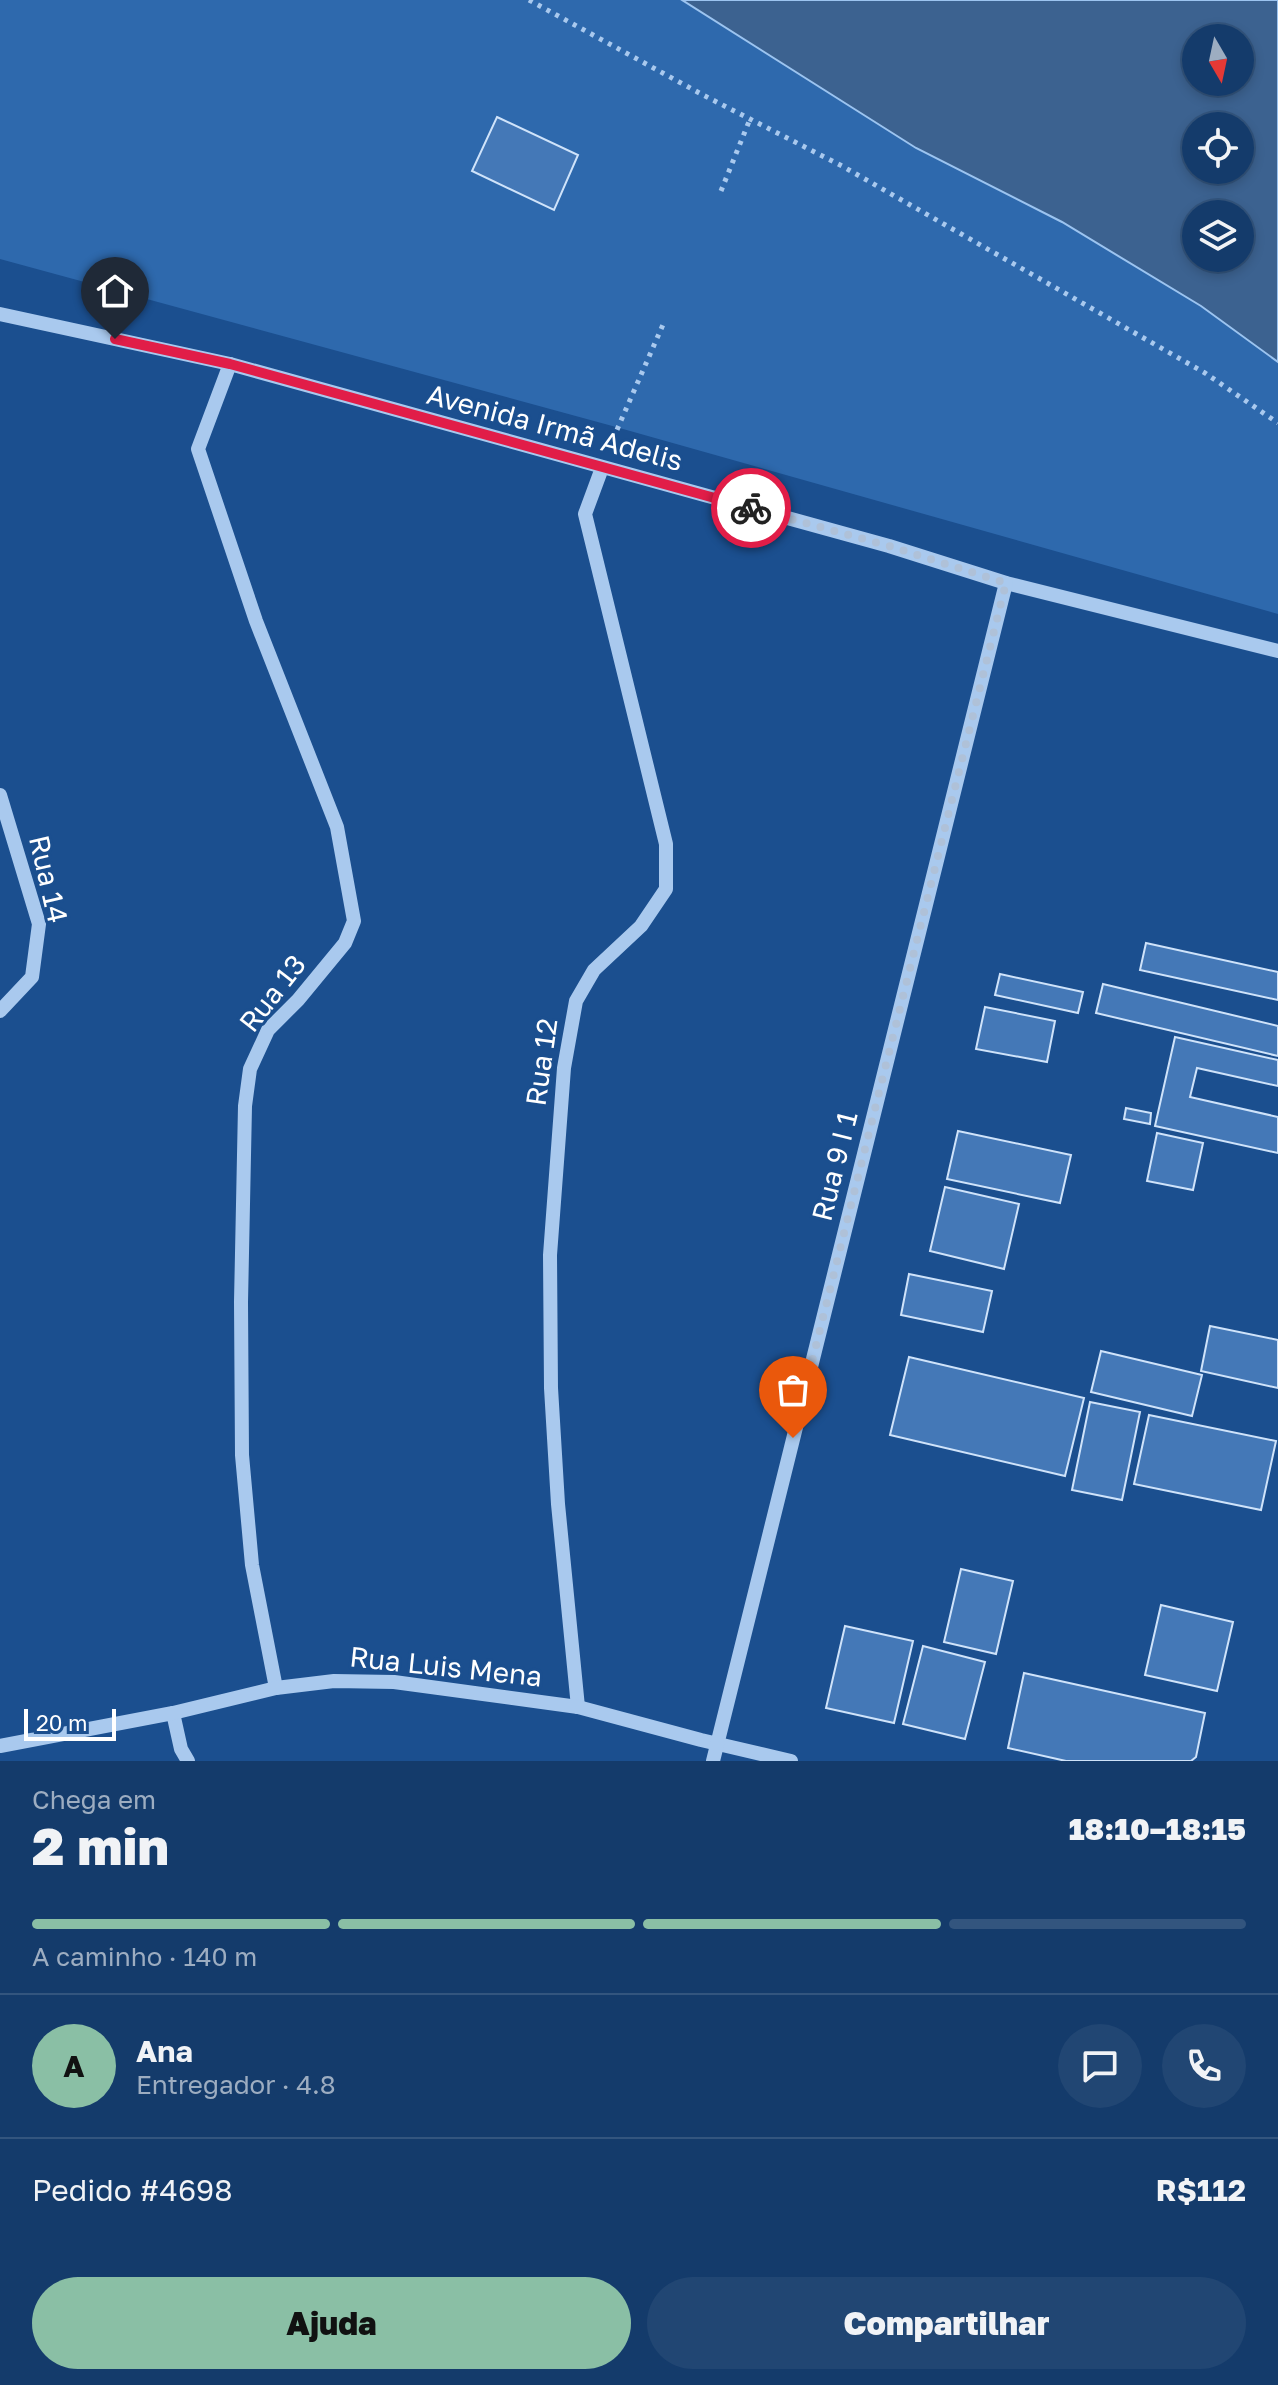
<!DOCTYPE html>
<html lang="pt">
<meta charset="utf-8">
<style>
body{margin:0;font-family:"Golos Text",sans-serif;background:#214673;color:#f1f3f6;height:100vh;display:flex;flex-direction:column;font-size:30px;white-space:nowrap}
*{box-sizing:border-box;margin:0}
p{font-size:26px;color:#9dadc1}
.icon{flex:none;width:44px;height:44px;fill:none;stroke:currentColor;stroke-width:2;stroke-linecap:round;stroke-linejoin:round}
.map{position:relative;height:1761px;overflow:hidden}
.side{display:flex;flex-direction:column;background:#143b6b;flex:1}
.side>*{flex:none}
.needle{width:52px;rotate:171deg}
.controls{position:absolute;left:1182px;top:24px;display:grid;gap:16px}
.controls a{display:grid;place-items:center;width:72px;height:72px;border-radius:50%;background:#143b6b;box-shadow:0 4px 12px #0003,0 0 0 2px #33557e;font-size:40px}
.scale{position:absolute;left:24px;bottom:20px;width:92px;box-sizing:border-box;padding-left:8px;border:4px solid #fff;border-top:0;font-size:22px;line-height:28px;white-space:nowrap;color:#fff;-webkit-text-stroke:6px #1b4f8f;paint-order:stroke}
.pin{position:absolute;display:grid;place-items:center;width:68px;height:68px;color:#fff;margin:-82px -34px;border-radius:50% 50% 50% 0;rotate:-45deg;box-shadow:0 0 8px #0007}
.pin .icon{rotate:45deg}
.courier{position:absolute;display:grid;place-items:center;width:80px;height:80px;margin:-40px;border:6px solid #e11d48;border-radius:50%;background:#fff;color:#222;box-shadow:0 2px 10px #0007}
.headline em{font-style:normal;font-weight:800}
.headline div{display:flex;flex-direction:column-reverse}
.headline{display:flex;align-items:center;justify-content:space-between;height:136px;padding:0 32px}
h1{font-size:52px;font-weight:800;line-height:60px}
.bar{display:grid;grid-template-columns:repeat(4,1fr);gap:12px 8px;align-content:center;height:96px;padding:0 32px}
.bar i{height:10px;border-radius:6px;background:#33557e}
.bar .active{background:#8abfa5}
.bar p{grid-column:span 4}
.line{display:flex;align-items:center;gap:20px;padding:0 32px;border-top:2px solid #33557e}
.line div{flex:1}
.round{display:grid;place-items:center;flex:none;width:84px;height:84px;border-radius:42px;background:#214673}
.button{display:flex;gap:16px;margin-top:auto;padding:16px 32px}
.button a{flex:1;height:92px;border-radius:48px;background:#8abfa5;color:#111;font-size:32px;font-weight:800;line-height:92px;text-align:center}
.button a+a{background:#214673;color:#f1f3f6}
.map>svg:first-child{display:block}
.green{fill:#2e69ad;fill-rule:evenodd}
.water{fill:#3c6290;stroke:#9cc4f0;stroke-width:2;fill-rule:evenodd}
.building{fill:#4478b7;stroke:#cfe3fa;stroke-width:2}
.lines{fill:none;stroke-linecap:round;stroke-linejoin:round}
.path{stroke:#a9c9ee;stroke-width:5;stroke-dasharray:4 6;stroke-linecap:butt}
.minor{stroke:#a9c9ee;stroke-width:14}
.done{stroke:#afc1d8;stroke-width:8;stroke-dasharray:0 14.4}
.route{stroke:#e11d48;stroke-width:10}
.labels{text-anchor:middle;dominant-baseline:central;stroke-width:6;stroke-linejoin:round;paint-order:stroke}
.street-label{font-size:28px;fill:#fff;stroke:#1b4f8f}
</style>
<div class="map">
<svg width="1278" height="1761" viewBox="0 0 1278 1761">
<rect width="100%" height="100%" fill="#1b4f8f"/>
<path class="green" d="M0,0h1278v614l-662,-187 -616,-168zM1196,38h44v44h-44zM1196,126h44v44h-44zM1196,214h44v44h-44z"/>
<path class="water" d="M682,0h596v362l-77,-56 -139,-84 -146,-74zM1196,38h44v44h-44zM1196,126h44v44h-44zM1196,214h44v44h-44z"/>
<g class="building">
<polygon points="497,117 578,155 554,210 472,171"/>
<polygon points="1146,943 1278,972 1278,1000 1140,970"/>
<polygon points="1000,974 1083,992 1078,1013 995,995"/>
<polygon points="1103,984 1278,1026 1278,1056 1096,1013"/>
<polygon points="985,1007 1055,1021 1047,1062 976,1049"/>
<polygon points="1175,1037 1278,1060 1278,1086 1197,1068 1190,1097 1278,1117 1278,1153 1155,1126"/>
<polygon points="1126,1108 1151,1113 1150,1124 1124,1119"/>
<polygon points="958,1131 1071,1155 1060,1203 947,1179"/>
<polygon points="1157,1133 1203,1143 1193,1190 1147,1181"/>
<polygon points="945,1187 1019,1204 1004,1269 930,1251"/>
<polygon points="909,1274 992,1291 983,1332 901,1315"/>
<polygon points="1210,1326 1278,1340 1278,1388 1201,1371"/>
<polygon points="1101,1351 1202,1375 1192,1416 1091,1392"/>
<polygon points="909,1357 1084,1398 1065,1476 890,1435"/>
<polygon points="1090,1402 1140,1412 1122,1500 1072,1490"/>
<polygon points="1149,1415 1276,1441 1261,1510 1134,1484"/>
<polygon points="961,1569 1013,1581 996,1654 944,1642"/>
<polygon points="1161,1605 1233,1622 1217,1691 1145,1675"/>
<polygon points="845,1626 913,1641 894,1723 826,1708"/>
<polygon points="923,1646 985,1662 965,1739 903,1724"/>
<polygon points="1024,1673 1205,1713 1196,1757 1191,1761 1066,1761 1008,1748"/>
</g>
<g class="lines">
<g class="path">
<polyline points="529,0 703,95 842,166 1205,373 1278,423"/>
<polyline points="721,191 750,119"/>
<polyline points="609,448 665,320"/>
</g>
<g class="minor">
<polyline points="0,314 230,364 889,546 1006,583 1278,651"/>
<polyline points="230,364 198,449 256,621 337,827 354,921 345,943 298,1000 268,1030 250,1069 245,1106 241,1302 242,1455 252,1565 276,1688"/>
<polyline points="0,795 39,924 32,977 0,1011"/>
<polyline points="578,1707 558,1504 551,1388 550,1255 564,1068 576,1001 594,970 641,926 666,889 666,844 585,514 602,468"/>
<polyline points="173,1713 181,1749 188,1761"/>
<polyline points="0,1746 173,1713 276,1688 334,1681 394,1682 578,1707 701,1740 791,1761"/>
<polyline points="713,1761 1006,583"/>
</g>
</g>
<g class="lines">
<polyline class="done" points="751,508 889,546 1006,583 793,1438"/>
<polyline class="route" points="115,339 230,364 751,508"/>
</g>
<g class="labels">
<g class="street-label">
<text transform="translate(555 427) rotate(15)">Avenida Irmã Adelis</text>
<text transform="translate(49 879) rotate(77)">Rua 14</text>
<text transform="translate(272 993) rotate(-52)">Rua 13</text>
<text transform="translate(541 1062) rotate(-82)">Rua 12</text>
<text transform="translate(834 1166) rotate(-76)">Rua 9 I 1</text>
<text transform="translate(446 1666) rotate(6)">Rua Luis Mena</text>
</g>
</g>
</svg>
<div class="controls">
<a><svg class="needle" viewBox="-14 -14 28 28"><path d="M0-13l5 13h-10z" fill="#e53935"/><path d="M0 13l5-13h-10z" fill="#9dadc1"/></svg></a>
<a><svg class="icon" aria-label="locate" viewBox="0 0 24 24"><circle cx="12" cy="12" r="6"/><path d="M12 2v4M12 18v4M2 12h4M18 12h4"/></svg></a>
<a><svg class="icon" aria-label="layers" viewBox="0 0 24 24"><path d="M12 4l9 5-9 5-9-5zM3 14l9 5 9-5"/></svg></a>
</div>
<div class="scale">20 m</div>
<div class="pin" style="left:793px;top:1438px;background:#ea580c"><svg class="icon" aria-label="bag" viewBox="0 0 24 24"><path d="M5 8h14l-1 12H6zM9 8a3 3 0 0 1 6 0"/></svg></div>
<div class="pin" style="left:115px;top:339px;background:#1f2937"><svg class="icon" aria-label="home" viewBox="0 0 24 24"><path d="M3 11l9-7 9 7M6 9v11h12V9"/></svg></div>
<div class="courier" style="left:751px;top:508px"><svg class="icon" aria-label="bike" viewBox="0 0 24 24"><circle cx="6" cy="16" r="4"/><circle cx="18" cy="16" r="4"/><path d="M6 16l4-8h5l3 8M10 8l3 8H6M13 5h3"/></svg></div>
</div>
<section class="side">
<div class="headline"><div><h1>2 min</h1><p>Chega em</p></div><em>18:10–18:15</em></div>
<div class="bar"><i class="active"></i><i class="active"></i><i class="active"></i><i></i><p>A caminho · 140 m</p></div>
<div class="line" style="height:144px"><b class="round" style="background:#8abfa5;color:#111">A</b><div><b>Ana</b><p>Entregador · 4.8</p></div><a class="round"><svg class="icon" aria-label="chat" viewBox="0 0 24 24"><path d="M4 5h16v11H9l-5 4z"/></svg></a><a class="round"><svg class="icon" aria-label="phone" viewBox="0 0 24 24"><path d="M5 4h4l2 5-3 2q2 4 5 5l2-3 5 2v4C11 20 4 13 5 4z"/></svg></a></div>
<div class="line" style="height:104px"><div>Pedido #4698</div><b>R$112</b></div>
<div class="button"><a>Ajuda</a><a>Compartilhar</a></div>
</section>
